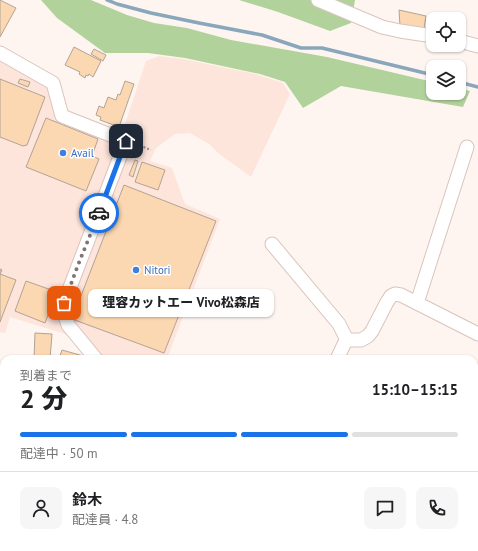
<!DOCTYPE html>
<html lang="ja">
<meta charset="utf-8">
<style>
body{margin:0;font-family:"PT Sans","Noto Sans JP",sans-serif;background:#f6f6f6;color:#202124;height:100vh;display:flex;flex-direction:column;font-size:15px;white-space:nowrap}
*{box-sizing:border-box;margin:0}
p{font-size:13px;color:#757577}
.icon{flex:none;width:22px;height:22px;fill:none;stroke:currentColor;stroke-width:2;stroke-linecap:round;stroke-linejoin:round}
.map{position:relative;flex:1;overflow:hidden}
.details{position:absolute;left:0px;top:355px;width:478px;height:196px;display:flex;flex-direction:column;background:#fff;border-radius:12px 12px 0 0;box-shadow:0 1px 3px #0004}
.details>*{flex:none}
.tools{position:absolute;left:426px;top:12px;display:grid;gap:8px}
.tools a{display:grid;place-items:center;width:40px;height:40px;border-radius:8px;background:#fff;box-shadow:0 1px 3px #0004;font-size:20px}
.pin{position:absolute;display:grid;place-items:center;width:34px;height:34px;color:#fff;margin:-17px;border-radius:8px;box-shadow:0 2px 6px #0006}
.courier{position:absolute;display:grid;place-items:center;width:40px;height:40px;margin:-20px;border:3px solid #1a73e8;border-radius:50%;background:#fff;color:#222;box-shadow:0 1px 5px #0007}
.bubble{position:absolute;height:28px;border-radius:8px;background:#fff;box-shadow:0 1px 3px #0004;font-size:13px;font-weight:800;line-height:28px;text-align:center}
.headline em{font-style:normal;font-weight:800}
.headline div{display:flex;flex-direction:column-reverse}
.headline{display:flex;align-items:center;justify-content:space-between;height:68px;padding:0 20px}
h1{font-size:26px;font-weight:800;line-height:30px}
.bar{display:grid;grid-template-columns:repeat(4,1fr);gap:6px 4px;align-content:center;height:48px;padding:0 20px}
.bar i{height:5px;border-radius:3px;background:#e0e0e0}
.bar .on{background:#1a73e8}
.bar p{grid-column:span 4}
.line{display:flex;align-items:center;gap:10px;padding:0 20px;border-top:1px solid #e0e0e0}
.line div{flex:1}
.round{display:grid;place-items:center;flex:none;width:42px;height:42px;border-radius:8px;background:#f6f6f6}
.map>svg:first-child{display:block}
.built{fill:#fde5dc}
.forest{fill:#b2d29c}
.water{fill:#abd8f7;stroke:#89a6bb}
.lines{fill:none;stroke-linecap:round;stroke-linejoin:round}
.stream{stroke:#89a6bb;stroke-width:3.5}
.building{fill:#fcd8b2;stroke:#b2a394}
.minor-casing{stroke:#dac4bc;stroke-width:15}
.path{stroke:#99908d;stroke-width:2;stroke-dasharray:2 2;stroke-linecap:butt}
.minor{stroke:#fff;stroke-width:13}
.done{stroke:#7f7673;stroke-width:4;stroke-dasharray:0 7.2}
.route{stroke:#1a73e8;stroke-width:5}
.shop-dot{fill:#3f7fe0;stroke:#fff;stroke-width:1.5}
.labels{text-anchor:middle;dominant-baseline:central;stroke-width:3;stroke-linejoin:round;paint-order:stroke}
.shop-label{font-size:11px;fill:#366cbe;stroke:#fff;text-anchor:start}
</style>
<div class="map">
<svg width="478" height="551" viewBox="0 0 478 551">
<rect width="100%" height="100%" fill="#fef5f1"/>
<polygon class="built" points="159,56 183,59 256,74 283,83 290,94 251,177 218,153 209,144 190,133 175,134 156,148 150,161 172,168 185,204 220,219 167,359 88,359 68,335 10,317 5,333 0,332 0,59 45,84 50,91 58,121 118,145 146,61"/>
<g class="forest">
<polygon points="41,0 91,0 127,15 154,23 187,28 231,40 327,57 433,82 433,93 459,93 459,88 470,91 463,107 341,86 303,108 285,82 260,74 185,58 148,53 105,53 57,18"/>
<polygon points="239,0 355,0 351,23 330,31 278,12"/>
</g>
<polygon class="water" points="478,472 478,551 383,551 382,547 474,547 474,476"/>
<g class="lines">
<g class="stream">
<polyline points="107,0 117,4 151,13 199,23 262,35 301,48 322,48 433,75"/>
<polyline points="459,82 478,87"/>
</g>
</g>
<g class="building">
<polygon points="0,0 16,8 0,37"/>
<polygon points="399,10 426,16 424,29 400,26"/>
<polygon points="74,47 101,61 93,77 89,74 88,76 86,75 85,78 79,74 80,72 65,65"/>
<polygon points="94,49 106,55 103,61 91,54"/>
<polygon points="0,79 45,97 27,145 23,146 0,137"/>
<polygon points="20,79 30,82 28,87 18,83"/>
<polygon points="125,81 134,84 119,127 100,120 101,117 96,115 99,106 104,108 108,97 116,100 118,94 120,95"/>
<polygon points="46,118 98,139 92,156 99,159 86,191 26,167"/>
<polygon points="129,151 134,153 132,158 126,156"/>
<polygon points="135,160 138,161 133,177 129,175"/>
<polygon points="142,162 165,170 158,190 135,182"/>
<polygon points="124,185 216,221 164,353 72,319"/>
<polygon points="0,269 2,270 0,274 16,280 0,322"/>
<polygon points="26,281 57,292 45,323 15,311"/>
<polygon points="35,333 52,334 50,359 34,359"/>
<polygon points="62,350 87,357 86,359 59,359"/>
<polygon points="4,401 4,423 0,426 0,404"/>
<polygon points="2,541 4,542 4,547 11,547 10,551 0,551 0,544"/>
<polygon points="33,547 61,548 61,551 33,551"/>
<rect x="119" y="547" width="16" height="2"/>
</g>
<g class="lines">
<defs>
<g id="minor">
<polyline points="318,0 382,27 400,31 433,36"/>
<polyline points="459,41 478,46"/>
<polyline points="0,53 53,83 62,116 118,138"/>
<polyline points="272,244 339,324 345,336 346,340 337,359"/>
<polyline points="417,303 467,147"/>
<polyline points="346,340 361,340 368,336 372,331 387,302 391,296 395,294 401,295 478,334"/>
<polyline points="96,359 68,325 64,313 64,303 126,141"/>
<polyline points="474,395 478,391"/>
<polyline points="474,415 478,411"/>
<polyline points="0,456 4,459"/>
<polyline points="93,547 96,551"/>
<polyline points="244,551 249,547"/>
<polyline points="263,551 270,547"/>
</g>
</defs>
<use href="#minor" class="minor-casing"/>
<polyline class="path" points="136,144 151,150"/>
<use href="#minor" class="minor"/>
</g>
<g class="lines">
<polyline class="done" points="64,303 78,265 99,213"/>
<polyline class="route" points="99,213 126,141"/>
</g>
<g class="shop-dot">
<circle cx="63" cy="153" r="4"/>
<circle cx="136" cy="270" r="4"/>
</g>
<g class="labels">
<g class="shop-label">
<text x="71" y="153">Avail</text>
<text x="144" y="270">Nitori</text>
</g>
</g>
</svg>
<div class="tools">
<a><svg class="icon" aria-label="locate" viewBox="0 0 24 24"><circle cx="12" cy="12" r="6"/><path d="M12 2v4M12 18v4M2 12h4M18 12h4"/></svg></a>
<a><svg class="icon" aria-label="layers" viewBox="0 0 24 24"><path d="M12 4l9 5-9 5-9-5zM3 14l9 5 9-5"/></svg></a>
</div>
<div class="pin" style="left:64px;top:303px;background:#ea580c"><svg class="icon" aria-label="bag" viewBox="0 0 24 24"><path d="M5 8h14l-1 12H6zM9 8a3 3 0 0 1 6 0"/></svg></div>
<div class="pin" style="left:126px;top:141px;background:#1f2937"><svg class="icon" aria-label="home" viewBox="0 0 24 24"><path d="M3 11l9-7 9 7M6 9v11h12V9"/></svg></div>
<div class="courier" style="left:99px;top:213px"><svg class="icon" aria-label="car" viewBox="0 0 24 24"><path d="M5 17H2v-5l4-1 3-4h7l3 4 3 1v5h-3M9 17h6M6 11h13"/><circle cx="7" cy="17" r="2"/><circle cx="17" cy="17" r="2"/></svg></div>
<div class="bubble" style="left:88px;top:289px;width:186px">理容カットエー Vivo松森店</div>
<section class="details">
<div class="headline"><div><h1>2 分</h1><p>到着まで</p></div><em>15:10–15:15</em></div>
<div class="bar"><i class="on"></i><i class="on"></i><i class="on"></i><i></i><p>配達中 · 50 m</p></div>
<div class="line" style="height:72px"><a class="round"><svg class="icon" aria-label="person" viewBox="0 0 24 24"><circle cx="12" cy="8" r="4"/><path d="M4 21q1-7 8-7t8 7"/></svg></a><div><b>鈴木</b><p>配達員 · 4.8</p></div><a class="round"><svg class="icon" aria-label="chat" viewBox="0 0 24 24"><path d="M4 5h16v11H9l-5 4z"/></svg></a><a class="round"><svg class="icon" aria-label="phone" viewBox="0 0 24 24"><path d="M5 4h4l2 5-3 2q2 4 5 5l2-3 5 2v4C11 20 4 13 5 4z"/></svg></a></div>
</section>
</div>
